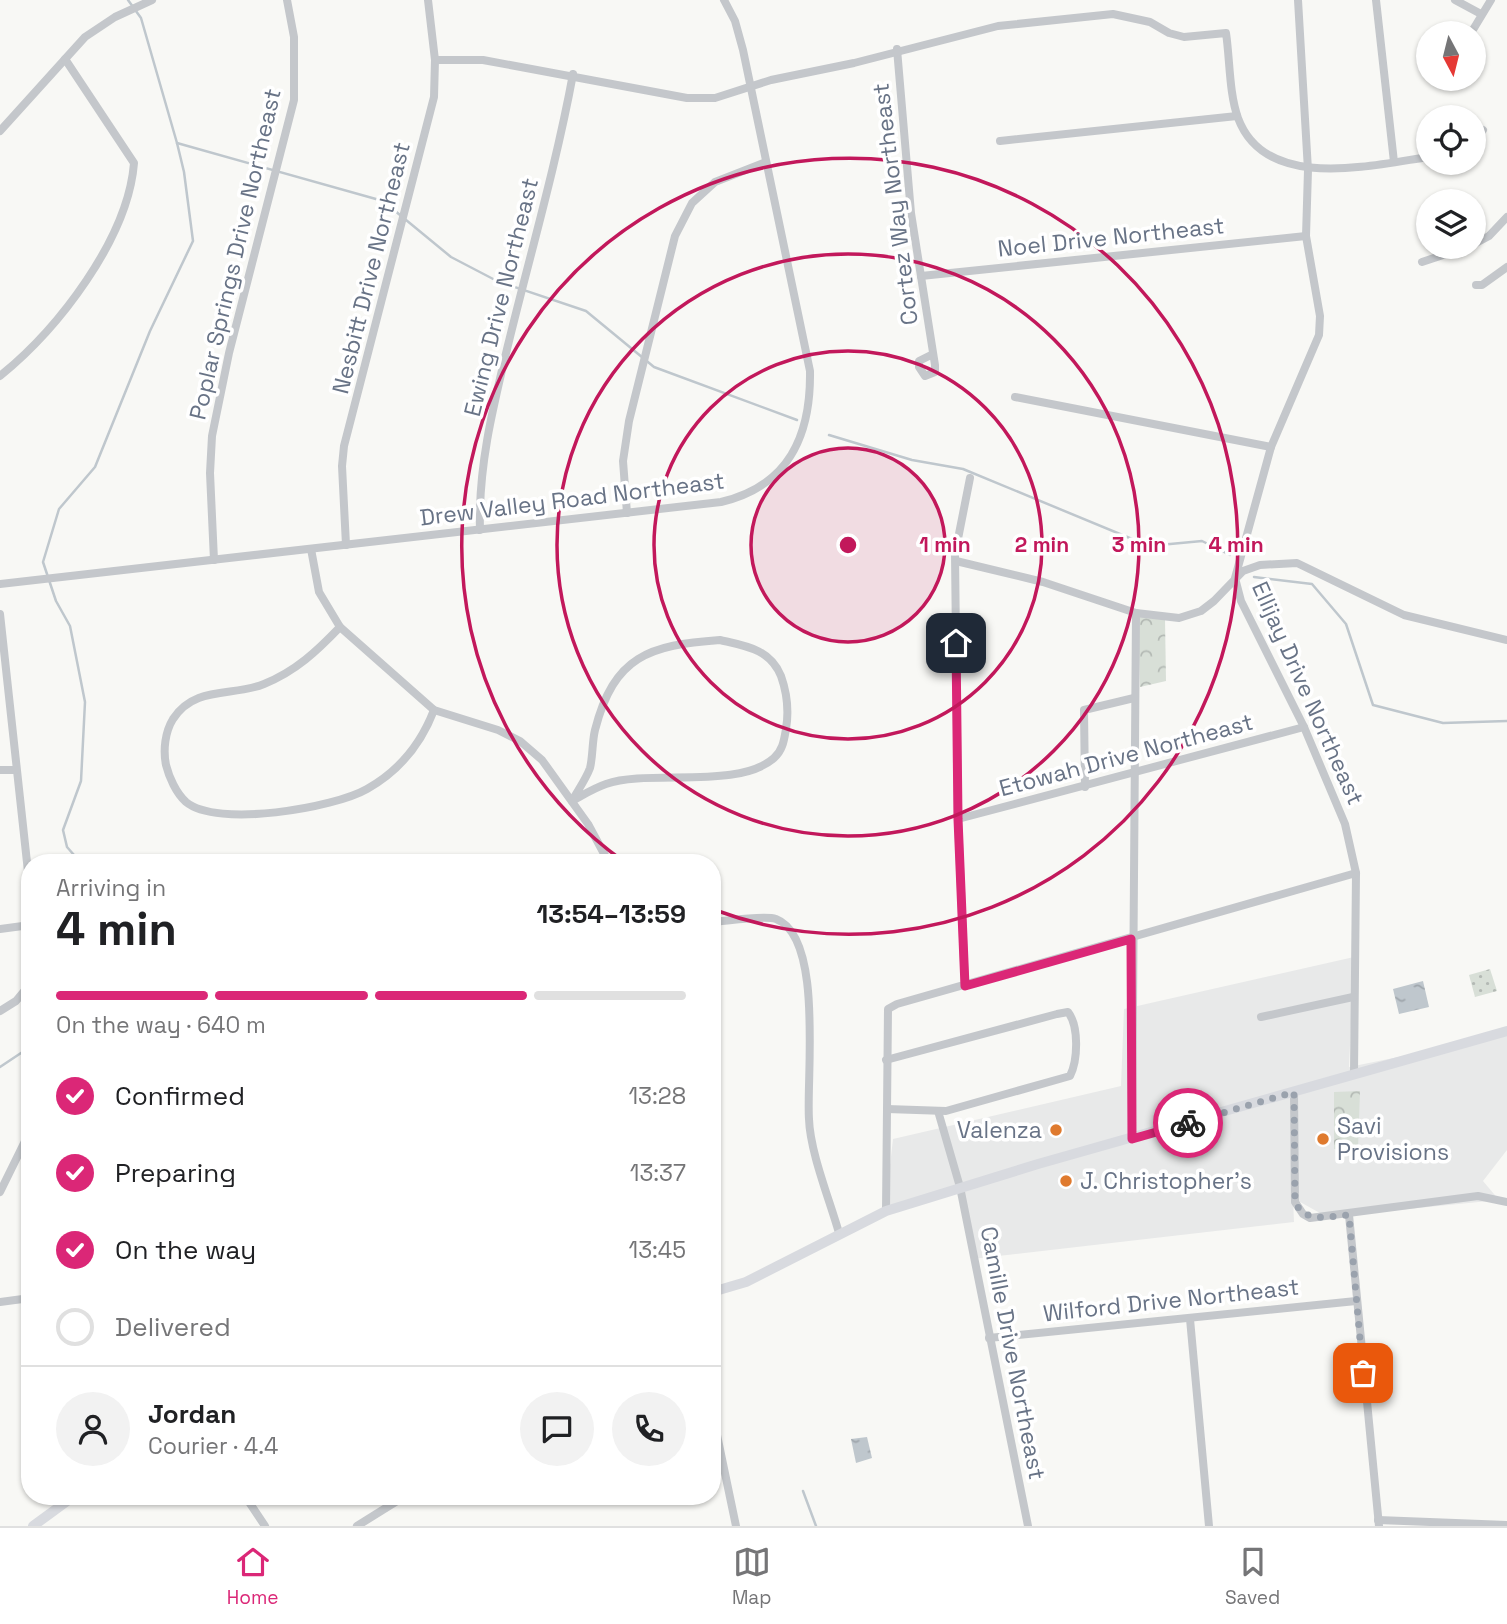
<!DOCTYPE html>
<meta charset="utf-8">
<style>
body{margin:0;font-family:"Space Grotesk",sans-serif;background:#f2f2f2;color:#202124;height:100vh;display:flex;flex-direction:column;font-size:26px;white-space:nowrap}
*{box-sizing:border-box;margin:0}
p{font-size:23px;color:#757577}
.icon{flex:none;width:38px;height:38px;fill:none;stroke:currentColor;stroke-width:2;stroke-linecap:round;stroke-linejoin:round}
.map{position:relative;flex:1;overflow:hidden}
.details{position:absolute;left:21px;top:854px;width:700px;height:651px;display:flex;flex-direction:column;background:#fff;border-radius:28px;box-shadow:0 2px 5px #0004}
.details>*{flex:none}
.needle{width:46px;rotate:173deg}
.controls{position:absolute;left:1416px;top:21px;display:grid;gap:14px}
.controls a{display:grid;place-items:center;width:70px;height:70px;border-radius:50%;background:#fff;box-shadow:0 2px 5px #0004;font-size:35px}
.pin{position:absolute;display:grid;place-items:center;width:60px;height:60px;color:#fff;margin:-30px;border-radius:14px;box-shadow:0 4px 10px #0006}
.courier{position:absolute;display:grid;place-items:center;width:70px;height:70px;margin:-35px;border:5px solid #db2777;border-radius:50%;background:#fff;color:#222;box-shadow:0 2px 9px #0007}
.summary em{font-style:normal;font-weight:800}
.summary div{display:flex;flex-direction:column-reverse}
.summary{display:flex;align-items:center;justify-content:space-between;height:119px;padding:0 35px}
h1{font-size:46px;font-weight:800;line-height:52px}
.bar{display:grid;grid-template-columns:repeat(4,1fr);gap:10px 7px;align-content:center;height:84px;padding:0 35px}
.bar i{height:9px;border-radius:5px;background:#e0e0e0}
.bar .current{background:#db2777}
.bar p{grid-column:span 4}
.line{display:flex;align-items:center;gap:18px;padding:0 35px;border-top:2px solid #e0e0e0}
.line div{flex:1}
.round{display:grid;place-items:center;flex:none;width:74px;height:74px;border-radius:37px;background:#f2f2f2}
ol{padding:0 35px;list-style:none}
li{display:flex;align-items:center;gap:21px;height:77px}
li p{margin-inline-start:auto}
li .icon{padding:7px;border-radius:50%;background:#db2777;color:#fff;stroke-width:4}
li:last-child{color:#757577}
li i{width:38px;height:38px;border:4px solid #e0e0e0;border-radius:50%}
.tab-bar{display:flex;justify-content:space-around;align-items:center;height:98px;border-top:2px solid #e0e0e0;background:#fff;font-size:19px;color:#757577}
.tab-bar a{display:grid;justify-items:center;gap:4px}
.tab-bar .current{color:#db2777}
.map>svg:first-child{display:block}
.built{fill:#e8e9e9}
.forest{fill:url(#forest-crowns)}
.garden{fill:url(#garden-dots)}
.water{fill:url(#water-ripples)}
.lines{fill:none;stroke-linecap:round;stroke-linejoin:round}
.stream{stroke:#bfc7cd;stroke-width:2.5}
.street{stroke:#c4c7cb;stroke-width:8}
.secondary{stroke:#d8dadf;stroke-width:10}
.done{stroke:#9aa2ad;stroke-width:7;stroke-dasharray:0 12.6}
.route{stroke:#db2777;stroke-width:9}
.ring{fill:none;stroke:#c2185b;stroke-width:3.5}
.poi-dot{fill:#df7a2e;stroke:#fff;stroke-width:2.5}
.labels{text-anchor:middle;dominant-baseline:central;stroke-width:7;stroke-linejoin:round;paint-order:stroke}
.street-label{font-size:23px;fill:#687386;stroke:#fff}
.poi-label{font-size:23px;fill:#687386;stroke:#fff;text-anchor:start}
.centre{fill:#c2185b;stroke:#fff;stroke-width:3.5}
.ring-label{font-size:21px;text-anchor:middle;font-weight:bold;fill:#c2185b;stroke:#fff;stroke-width:7;stroke-linejoin:round;paint-order:stroke}
</style>
<div class="map">
<svg width="1507" height="1526" viewBox="0 0 1507 1526">
<defs>
<pattern id="forest-crowns" width="20" height="18" patternUnits="userSpaceOnUse" patternTransform="scale(1.75)"><rect width="20" height="18" fill="#d8dfd7"/><path d="M2 6a3 3 0 1 1 6 0M12 15a3 3 0 1 1 6 0" fill="none" stroke="#b3b9b4"/></pattern>
<pattern id="garden-dots" width="8" height="8" patternUnits="userSpaceOnUse" patternTransform="scale(1.75)"><rect width="8" height="8" fill="#d8dfd7"/><path d="M2 2h.1M6 6h.1" fill="none" stroke="#b3b9b4" stroke-width="1.8" stroke-linecap="round"/></pattern>
<pattern id="water-ripples" width="26" height="14" patternUnits="userSpaceOnUse" patternTransform="scale(1.75)"><rect width="26" height="14" fill="#bfc7cd"/><path d="M2 4q2-2 4 0t4 0M15 11q2-2 4 0t4 0" fill="none" stroke="#9fa6ac"/></pattern>
</defs>
<rect width="100%" height="100%" fill="#f8f8f5"/>
<polygon class="built" points="1354,957 1349,1067 1507,1035 1507,1150 1483,1181 1499,1200 1327,1217 1293,1198 1294,1222 972,1259 960,1187 885,1210 893,1139 1121,1086 1124,1009"/>
<g class="forest">
<polygon points="1138,616 1165,619 1166,681 1140,687"/>
<polygon points="1360,1091 1358,1150 1334,1149 1334,1092"/>
</g>
<polygon class="garden" points="1490,969 1497,991 1475,997 1469,975"/>
<g class="water">
<polygon points="1423,981 1429,1007 1399,1014 1393,989"/>
<polygon points="867,1437 872,1458 856,1463 851,1439"/>
</g>
<g class="lines">
<g class="stream">
<polyline points="177,143 383,201 451,257 497,281 586,311 654,367 797,420"/>
<polyline points="829,435 912,460 963,469 1149,546 1202,541 1230,555"/>
<polyline points="1254,577 1312,584 1346,624 1373,705 1443,723 1507,721"/>
<polyline points="81,863 67,847 63,830 81,781 85,702 70,626 56,601 43,562 59,509 95,467 150,331 193,241 184,172 177,143 141,18 128,0"/>
<polyline points="0,1067 30,1047"/>
<polyline points="803,1491 816,1526"/>
</g>
<g class="street">
<polyline points="1298,0 1308,170 1306,236 1320,316 1319,335 1271,447 1235,578 1241,601 1304,727 1345,824 1356,873 1354,1073"/>
<polyline points="1376,0 1394,162"/>
<polyline points="1455,0 1481,14"/>
<polyline points="1471,33 1491,0"/>
<polyline points="897,49 911,213 935,365 935,372 925,376 919,367 919,361 933,354"/>
<path d="M435,60h48l204,38h28l56,-18 83,-17 144,-37 115,-12 37,8 19,11 15,4 42,-4c4,27 3,60 12,85 27,73 130,48 190,39"/>
<polyline points="0,131 85,37 115,17 152,0"/>
<polyline points="1000,141 1237,116"/>
<polyline points="1474,143 1483,130"/>
<polyline points="1474,244 1489,236 1507,217"/>
<polyline points="1422,262 1467,247"/>
<polyline points="921,276 1306,236"/>
<polyline points="1476,285 1482,285 1507,267"/>
<path d="M0,376c58,-47 128,-137 134,-213l-69,-104"/>
<polyline points="1015,397 1271,447"/>
<polyline points="627,513 623,461 629,421 675,236 692,203 715,182 766,162"/>
<path d="M480,530c-2,-63 13,-123 28,-185 22,-90 48,-179 65,-271"/>
<polyline points="346,545 342,466 344,446 434,97 435,60 428,0"/>
<polyline points="311,549 319,592 340,627 434,710 498,730 520,741 542,760 588,824 609,863"/>
<polyline points="214,560 210,473 212,436 229,353 294,100 294,37 287,0"/>
<polyline points="956,561 1043,582 1136,613 1179,618 1201,611 1214,601 1243,571 1260,565 1297,563 1404,615 1507,640"/>
<path d="M0,584l721,-82c68,-16 90,-66 89,-131l-67,-321 -8,-29 -11,-21"/>
<polyline points="0,614 30,890"/>
<path d="M340,627c-23,24 -44,44 -76,57 -31,13 -69,1 -91,35 -8,13 -10,31 -7,46 3,12 10,28 20,37 31,26 148,6 181,-13 32,-18 54,-45 67,-79"/>
<path d="M720,640c26,6 50,9 61,36 6,17 8,35 5,53 -2,11 -3,21 -12,29 -36,32 -125,11 -168,26 -12,4 -23,11 -34,17 6,-11 14,-22 18,-33 3,-12 2,-26 5,-38 19,-74 54,-85 125,-90z"/>
<polyline points="0,770 15,770"/>
<polyline points="1085,787 1084,710 1134,698"/>
<polyline points="958,819 1304,727"/>
<path d="M712,922c15,-1 52,-7 64,-3 48,18 30,160 33,200 1,33 21,82 30,114"/>
<polyline points="0,929 30,925"/>
<polyline points="965,986 958,819 955,554 970,478"/>
<polyline points="0,1011 16,1001 30,984"/>
<polyline points="1261,1017 1353,997"/>
<path d="M886,1060l171,-46 11,-2c11,14 10,48 2,64l-124,35 -59,-2"/>
<polyline points="1294,1092 1295,1202 1303,1214 1310,1218 1478,1196 1507,1202"/>
<polyline points="938,1111 960,1187 1028,1526"/>
<polyline points="1132,1139 1136,613"/>
<polyline points="0,1192 30,1131"/>
<polyline points="886,1211 888,1009 897,1004 1356,873"/>
<polyline points="1349,1215 1379,1526"/>
<polyline points="0,1302 30,1298"/>
<polyline points="1190,1319 1209,1526"/>
<polyline points="989,1338 1356,1301"/>
<polyline points="712,1411 736,1526"/>
<polyline points="245,1496 265,1526"/>
<polyline points="1378,1520 1507,1525"/>
<polyline points="357,1526 405,1496"/>
</g>
<g class="secondary">
<polyline points="712,1292 746,1282 886,1211 1038,1164 1507,1031"/>
<polyline points="33,1526 74,1496"/>
</g>
</g>
<g class="lines">
<path class="done" d="M1188,1123l106,-31 1,110c10,22 33,14 54,13l14,158"/>
<polyline class="route" points="956,643 958,819 965,986 1131,939 1132,1139 1188,1123"/>
</g>
<circle cx="848" cy="545" r="97" fill="#c2185b" fill-opacity=".12"/>
<g class="ring">
<circle cx="848" cy="545" r="97"/>
<circle cx="848" cy="545" r="194"/>
<circle cx="848" cy="545" r="291"/>
<path d="M623 861A388 388 0 1 1 715 910"/>
</g>
<g class="poi-dot">
<circle cx="1056" cy="1130" r="7"/>
<circle cx="1323" cy="1139" r="7"/>
<circle cx="1066" cy="1181" r="7"/>
</g>
<g class="labels">
<g class="street-label">
<text transform="translate(895 204) rotate(-97)">Cortez Way Northeast</text>
<text transform="translate(1111 237) rotate(-6)">Noel Drive Northeast</text>
<text transform="translate(235 254) rotate(-77)">Poplar Springs Drive Northeast</text>
<text transform="translate(371 268) rotate(-76)">Nesbitt Drive Northeast</text>
<text transform="translate(501 297) rotate(-76)">Ewing Drive Northeast</text>
<text transform="translate(572 499) rotate(-7)">Drew Valley Road Northeast</text>
<text transform="translate(1308 693) rotate(66)">Ellijay Drive Northeast</text>
<text transform="translate(1126 755) rotate(-15)">Etowah Drive Northeast</text>
<text transform="translate(1171 1300) rotate(-6)">Wilford Drive Northeast</text>
<text transform="translate(1013 1353) rotate(79)">Camille Drive Northeast</text>
</g>
<g class="poi-label">
<text x="1337" y="1126">Savi<tspan x="1337" dy="26">Provisions</tspan></text>
<text x="1042" y="1130" text-anchor="end">Valenza</text>
<text x="1080" y="1181">J. Christopher's</text>
</g>
</g>
<circle cx="848" cy="545" r="10" class="centre"/>
<g class="ring-label">
<text x="945" y="552">1 min</text>
<text x="1042" y="552">2 min</text>
<text x="1139" y="552">3 min</text>
<text x="1236" y="552">4 min</text>
</g>
</svg>
<div class="controls">
<a><svg class="needle" viewBox="-14 -14 28 28"><path d="M0-13l5 13h-10z" fill="#e53935"/><path d="M0 13l5-13h-10z" fill="#757577"/></svg></a>
<a><svg class="icon" aria-label="locate" viewBox="0 0 24 24"><circle cx="12" cy="12" r="6"/><path d="M12 2v4M12 18v4M2 12h4M18 12h4"/></svg></a>
<a><svg class="icon" aria-label="layers" viewBox="0 0 24 24"><path d="M12 4l9 5-9 5-9-5zM3 14l9 5 9-5"/></svg></a>
</div>
<div class="pin" style="left:1363px;top:1373px;background:#ea580c"><svg class="icon" aria-label="bag" viewBox="0 0 24 24"><path d="M5 8h14l-1 12H6zM9 8a3 3 0 0 1 6 0"/></svg></div>
<div class="pin" style="left:956px;top:643px;background:#1f2937"><svg class="icon" aria-label="home" viewBox="0 0 24 24"><path d="M3 11l9-7 9 7M6 9v11h12V9"/></svg></div>
<div class="courier" style="left:1188px;top:1123px"><svg class="icon" aria-label="bike" viewBox="0 0 24 24"><circle cx="6" cy="16" r="4"/><circle cx="18" cy="16" r="4"/><path d="M6 16l4-8h5l3 8M10 8l3 8H6M13 5h3"/></svg></div>
<section class="details">
<div class="summary"><div><h1>4 min</h1><p>Arriving in</p></div><em>13:54–13:59</em></div>
<div class="bar"><i class="current"></i><i class="current"></i><i class="current"></i><i></i><p>On the way · 640 m</p></div>
<ol>
<li><svg class="icon" aria-label="check" viewBox="0 0 24 24"><path d="M5 12l5 5 9-10"/></svg>Confirmed<p>13:28</p></li>
<li><svg class="icon" aria-label="check" viewBox="0 0 24 24"><path d="M5 12l5 5 9-10"/></svg>Preparing<p>13:37</p></li>
<li><svg class="icon" aria-label="check" viewBox="0 0 24 24"><path d="M5 12l5 5 9-10"/></svg>On the way<p>13:45</p></li>
<li><i></i>Delivered</li>
</ol>
<div class="line" style="height:126px"><a class="round"><svg class="icon" aria-label="person" viewBox="0 0 24 24"><circle cx="12" cy="8" r="4"/><path d="M4 21q1-7 8-7t8 7"/></svg></a><div><b>Jordan</b><p>Courier · 4.4</p></div><a class="round"><svg class="icon" aria-label="chat" viewBox="0 0 24 24"><path d="M4 5h16v11H9l-5 4z"/></svg></a><a class="round"><svg class="icon" aria-label="phone" viewBox="0 0 24 24"><path d="M5 4h4l2 5-3 2q2 4 5 5l2-3 5 2v4C11 20 4 13 5 4z"/></svg></a></div>
</section>
</div>
<nav class="tab-bar">
<a class="current"><svg class="icon" aria-label="home" viewBox="0 0 24 24"><path d="M3 11l9-7 9 7M6 9v11h12V9"/></svg>Home</a>
<a><svg class="icon" aria-label="map" viewBox="0 0 24 24"><path d="M3 6l6-2 6 2 6-2v14l-6 2-6-2-6 2zM9 4v14M15 6v14"/></svg>Map</a>
<a><svg class="icon" aria-label="saved" viewBox="0 0 24 24"><path d="M7 4h10v16l-5-4-5 4z"/></svg>Saved</a>
</nav>
